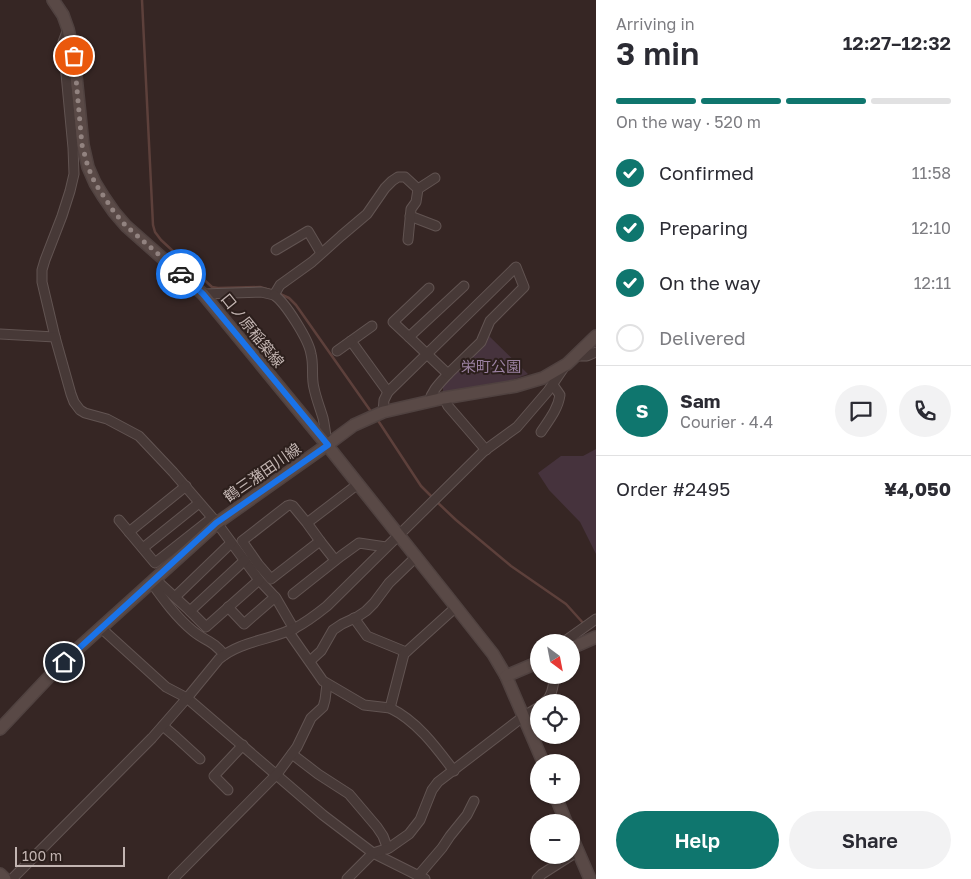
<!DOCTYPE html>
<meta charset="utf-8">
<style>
body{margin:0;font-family:"Golos Text","Noto Sans JP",sans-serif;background:#f2f2f3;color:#2b2b33;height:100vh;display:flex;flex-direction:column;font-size:19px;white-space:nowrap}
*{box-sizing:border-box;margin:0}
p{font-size:16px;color:#7c7c81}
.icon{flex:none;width:28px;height:28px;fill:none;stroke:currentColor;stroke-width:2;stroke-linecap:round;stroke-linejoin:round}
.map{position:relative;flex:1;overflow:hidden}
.drawer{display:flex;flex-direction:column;background:#fff;width:375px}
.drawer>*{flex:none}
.needle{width:32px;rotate:148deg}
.tools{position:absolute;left:530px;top:634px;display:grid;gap:10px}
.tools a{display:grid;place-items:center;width:50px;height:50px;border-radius:50%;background:#fff;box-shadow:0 1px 4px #0004;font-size:25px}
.scale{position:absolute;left:15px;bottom:12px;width:110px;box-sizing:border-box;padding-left:5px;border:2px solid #c3b5b2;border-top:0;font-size:14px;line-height:18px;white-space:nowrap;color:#c3b5b2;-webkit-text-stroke:4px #2c1f1c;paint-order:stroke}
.pin{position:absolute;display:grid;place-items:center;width:42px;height:42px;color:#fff;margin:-21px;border:2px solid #fff;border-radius:50%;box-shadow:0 1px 5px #0007}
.courier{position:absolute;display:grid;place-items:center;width:50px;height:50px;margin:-25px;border:4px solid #1a73e8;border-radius:50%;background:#fff;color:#222;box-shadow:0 1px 6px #0007}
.overview em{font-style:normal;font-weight:600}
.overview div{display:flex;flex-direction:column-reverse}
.overview{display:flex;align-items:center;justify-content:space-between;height:85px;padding:0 20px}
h1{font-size:32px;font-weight:600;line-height:38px}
.bar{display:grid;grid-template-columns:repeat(4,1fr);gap:8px 5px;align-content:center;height:60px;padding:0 20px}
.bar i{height:6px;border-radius:4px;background:#e1e1e2}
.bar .on{background:#0f766e}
.bar p{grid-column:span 4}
.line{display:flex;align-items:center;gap:12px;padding:0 20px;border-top:1px solid #e1e1e2}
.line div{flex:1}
.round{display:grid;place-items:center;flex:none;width:52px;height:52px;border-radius:26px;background:#f2f2f3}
ol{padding:0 20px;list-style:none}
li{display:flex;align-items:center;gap:15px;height:55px}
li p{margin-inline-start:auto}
li .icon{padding:5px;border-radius:50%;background:#0f766e;color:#fff;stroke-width:4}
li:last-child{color:#7c7c81}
li i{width:28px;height:28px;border:2px solid #e1e1e2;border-radius:50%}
.cta{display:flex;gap:10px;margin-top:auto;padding:10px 20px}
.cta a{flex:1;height:58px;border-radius:30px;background:#0f766e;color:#fff;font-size:20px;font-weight:600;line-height:58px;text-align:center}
.cta a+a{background:#f2f2f3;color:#2b2b33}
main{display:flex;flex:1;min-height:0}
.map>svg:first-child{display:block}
.green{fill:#46333d}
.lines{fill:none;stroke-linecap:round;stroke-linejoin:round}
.stream{stroke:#5d403b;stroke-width:2.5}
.street-casing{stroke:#625452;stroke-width:11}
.secondary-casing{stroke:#504240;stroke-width:14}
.street{stroke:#473937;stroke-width:9}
.secondary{stroke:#594946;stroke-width:11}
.done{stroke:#928380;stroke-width:5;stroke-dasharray:0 9}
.route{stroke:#1a73e8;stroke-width:6}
.labels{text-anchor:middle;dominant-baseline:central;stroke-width:4;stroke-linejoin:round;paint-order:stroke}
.street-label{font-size:15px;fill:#c3b5b2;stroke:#2c1f1c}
.park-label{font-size:15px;fill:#9b82a2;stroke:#2c1f1c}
</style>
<main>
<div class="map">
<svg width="596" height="879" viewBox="0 0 596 879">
<rect width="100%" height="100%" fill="#362624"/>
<g class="green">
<polygon points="489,336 528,374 502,384 443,395 443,387 446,382 486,344"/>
<polygon points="596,449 596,554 580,522 549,490 538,473 561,456 583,456"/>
</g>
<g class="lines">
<g class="stream">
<polyline points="142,0 153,225 155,232 161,240 212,287 218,288 260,287 270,290"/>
<polyline points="278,293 289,298 296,305 372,413"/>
<polyline points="377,419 421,486 433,498"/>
<polyline points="437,502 456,520 511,566 566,604 584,624"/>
</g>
<defs>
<g id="street">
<polyline points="68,29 63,42 73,148 74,174 70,191 62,216 45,260 42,270 42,282 55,337 71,394 74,402 80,410 85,413 107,419 139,436 173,472 217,523 259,580 276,598 294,629"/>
<polyline points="418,189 435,178"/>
<polyline points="410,216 436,226"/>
<polyline points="276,250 308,231 321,253"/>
<polyline points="203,294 261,292 274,295 280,285 312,262 341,236 367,214 385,188 392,181 398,177 405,177 418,189 416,202 411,209 408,240"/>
<path d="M274,295c11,7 35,45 37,59 3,11 0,23 3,34 2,10 6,20 9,30 2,9 3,18 4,27"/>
<polyline points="372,326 351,341 388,392"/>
<polyline points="0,334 55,337"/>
<polyline points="409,337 393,322 429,288"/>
<polyline points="337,351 351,341"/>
<polyline points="575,356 587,356 596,352"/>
<polyline points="444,398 448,406 486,450"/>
<path d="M429,402c3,-12 11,-19 19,-28"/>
<polyline points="383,412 384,400 388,392 516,267 524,287 490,321 481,342 448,374 409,337 464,286"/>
<path d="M541,432c8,-12 17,-23 19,-37l-7,-10"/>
<polyline points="119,520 155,563 212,518"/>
<polyline points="307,523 320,541 271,579 258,564 242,541 287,506 290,505 293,506 307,523 358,484"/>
<polyline points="129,532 186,486"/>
<polyline points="320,541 335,560"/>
<polyline points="143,548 199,503"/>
<polyline points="245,560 190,611 206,627 259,580"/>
<polyline points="155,579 190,611"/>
<path d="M151,582c13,18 25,35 42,49 12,10 21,10 31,24"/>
<polyline points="293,594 341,556 359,543 386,547"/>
<polyline points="175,597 231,543"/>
<polyline points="228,607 244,624 275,597"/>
<polyline points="354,618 367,636 406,652"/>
<polyline points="101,628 166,687 187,698 323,815 373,853 425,879"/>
<polyline points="288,631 323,681 364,705 390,708 404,654 456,607"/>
<polyline points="565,642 568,639 596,619"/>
<polyline points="310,661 321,651 333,630 342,624 357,617 366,611 374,603 389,583 416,557"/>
<path d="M545,702c8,-7 8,-17 10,-27"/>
<path d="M390,708c27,13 46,39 64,63"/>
<polyline points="163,726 176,737 200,759"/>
<polyline points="292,754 318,774 349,794 377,827 383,836 386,844 387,849"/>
<polyline points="228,790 214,776 243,745"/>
<polyline points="418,876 442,848 450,836 467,815 474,801"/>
<path d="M12,879l140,-141 35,-40 32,-39c21,-18 52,-19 76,-31 12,-6 22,-14 32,-22l157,-155 33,-24 31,-36 17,-25"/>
<polyline points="173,879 277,774 297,747 311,718 323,707 325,700 327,684"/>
<polyline points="347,879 373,853 389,848 409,834 420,820 432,790 438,782 524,716 539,707"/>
<polyline points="537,879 542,874 578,851"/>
</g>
<g id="secondary">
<polyline points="53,0 63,15 68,29 74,56 83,145 88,167 95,183 103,196 114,212 126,226 203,294 327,445 448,597 493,654 506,676 543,762"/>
<polyline points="571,648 596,637"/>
<polyline points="506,676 539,662"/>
<polyline points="0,729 63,662 217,523 327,445 354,425 383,412 444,398 516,386 543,378 567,364 596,336"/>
<polyline points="555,795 566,822"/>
<polyline points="571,835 590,879"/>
<polyline points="0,874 5,879"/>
</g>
</defs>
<use href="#street" class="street-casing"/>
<use href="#secondary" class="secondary-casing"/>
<use href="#street" class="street"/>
<use href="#secondary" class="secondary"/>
</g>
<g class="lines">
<polyline class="done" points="74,56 82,145 88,167 95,183 114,212 126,226 181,274"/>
<polyline class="route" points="64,662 216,523 328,445 203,294 181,274"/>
</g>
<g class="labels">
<g class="street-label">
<text transform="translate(253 330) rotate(51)">口ノ原稲築線</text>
<text transform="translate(262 472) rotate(-35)">鶴三潴田川線</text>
</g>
<g class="park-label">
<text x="491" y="366">栄町公園</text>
</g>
</g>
</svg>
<div class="tools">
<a><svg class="needle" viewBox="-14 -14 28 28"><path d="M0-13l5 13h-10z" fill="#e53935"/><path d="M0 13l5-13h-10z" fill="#7c7c81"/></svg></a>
<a><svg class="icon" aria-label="locate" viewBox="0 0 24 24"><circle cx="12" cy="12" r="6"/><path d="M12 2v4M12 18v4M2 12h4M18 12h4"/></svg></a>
<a>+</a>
<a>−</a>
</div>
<div class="scale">100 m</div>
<div class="pin" style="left:74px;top:56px;background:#ea580c"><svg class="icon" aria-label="bag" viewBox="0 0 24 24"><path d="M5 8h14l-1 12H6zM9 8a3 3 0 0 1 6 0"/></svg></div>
<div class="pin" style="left:64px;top:662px;background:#1f2937"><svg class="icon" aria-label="home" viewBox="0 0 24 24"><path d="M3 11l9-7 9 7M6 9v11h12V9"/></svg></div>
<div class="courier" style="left:181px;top:274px"><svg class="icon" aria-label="car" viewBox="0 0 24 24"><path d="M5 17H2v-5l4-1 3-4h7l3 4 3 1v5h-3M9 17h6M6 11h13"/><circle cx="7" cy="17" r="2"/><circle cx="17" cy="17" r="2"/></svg></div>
</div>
<section class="drawer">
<div class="overview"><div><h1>3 min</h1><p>Arriving in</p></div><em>12:27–12:32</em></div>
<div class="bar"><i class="on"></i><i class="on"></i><i class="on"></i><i></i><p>On the way · 520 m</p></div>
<ol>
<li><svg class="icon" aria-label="check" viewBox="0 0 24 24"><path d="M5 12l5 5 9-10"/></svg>Confirmed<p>11:58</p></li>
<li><svg class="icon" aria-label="check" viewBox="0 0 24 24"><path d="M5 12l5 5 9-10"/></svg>Preparing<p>12:10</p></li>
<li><svg class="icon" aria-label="check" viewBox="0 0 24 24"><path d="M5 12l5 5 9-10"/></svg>On the way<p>12:11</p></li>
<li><i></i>Delivered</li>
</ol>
<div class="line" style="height:90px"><b class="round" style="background:#0f766e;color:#fff">S</b><div><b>Sam</b><p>Courier · 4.4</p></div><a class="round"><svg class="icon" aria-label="chat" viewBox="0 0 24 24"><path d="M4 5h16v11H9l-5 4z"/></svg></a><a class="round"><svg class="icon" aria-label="phone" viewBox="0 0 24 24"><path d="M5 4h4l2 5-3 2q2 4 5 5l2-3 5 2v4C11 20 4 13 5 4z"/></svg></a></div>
<div class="line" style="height:65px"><div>Order #2495</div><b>¥4,050</b></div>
<div class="cta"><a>Help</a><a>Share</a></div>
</section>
</main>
